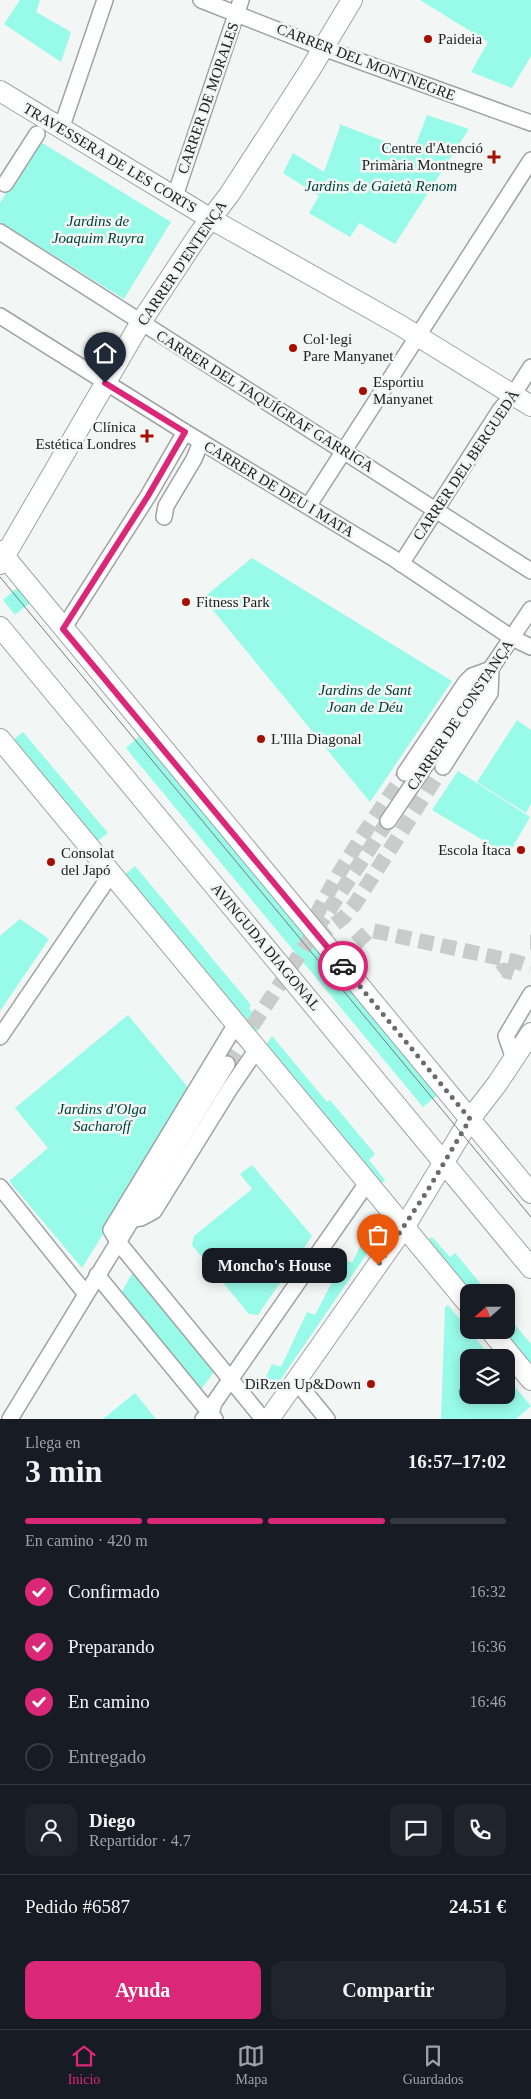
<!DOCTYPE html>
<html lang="es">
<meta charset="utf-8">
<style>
body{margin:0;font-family:"Times New Roman",serif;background:#20242c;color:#f1f3f6;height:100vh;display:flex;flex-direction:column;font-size:19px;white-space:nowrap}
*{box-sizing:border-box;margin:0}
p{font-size:16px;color:#9ea1a6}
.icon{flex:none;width:28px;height:28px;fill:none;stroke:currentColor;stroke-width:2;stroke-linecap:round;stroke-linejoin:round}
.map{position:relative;height:1419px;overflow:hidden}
.drawer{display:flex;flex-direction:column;background:#171b24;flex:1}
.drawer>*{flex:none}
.needle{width:32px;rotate:249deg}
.controls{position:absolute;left:460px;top:1284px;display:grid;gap:10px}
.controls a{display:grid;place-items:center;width:55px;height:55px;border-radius:10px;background:#171b24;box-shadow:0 2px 12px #0003;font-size:25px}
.pin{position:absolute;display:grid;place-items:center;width:42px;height:42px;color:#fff;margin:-51px -21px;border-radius:50% 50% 50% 0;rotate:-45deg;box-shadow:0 0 5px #0007}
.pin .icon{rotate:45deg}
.courier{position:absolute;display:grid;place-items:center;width:50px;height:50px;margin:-25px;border:4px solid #db2777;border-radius:50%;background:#fff;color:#222;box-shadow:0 1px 6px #0007}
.bubble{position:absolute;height:35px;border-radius:10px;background:#171b24;box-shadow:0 2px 12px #0003;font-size:16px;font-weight:600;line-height:35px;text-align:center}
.summary em{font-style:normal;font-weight:600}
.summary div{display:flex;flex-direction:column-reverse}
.summary{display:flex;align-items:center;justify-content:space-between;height:85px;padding:0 25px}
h1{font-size:32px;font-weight:600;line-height:38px}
.bar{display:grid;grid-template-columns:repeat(4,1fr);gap:8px 5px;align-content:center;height:60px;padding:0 25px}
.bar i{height:6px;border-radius:4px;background:#363941}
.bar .active{background:#db2777}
.bar p{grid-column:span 4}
.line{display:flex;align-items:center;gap:12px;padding:0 25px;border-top:1px solid #363941}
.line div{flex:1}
.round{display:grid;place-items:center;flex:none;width:52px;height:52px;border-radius:10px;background:#20242c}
ol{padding:0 25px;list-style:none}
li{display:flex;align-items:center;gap:15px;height:55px}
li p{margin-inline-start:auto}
li .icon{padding:5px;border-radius:50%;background:#db2777;color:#fff;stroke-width:4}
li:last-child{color:#9ea1a6}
li i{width:28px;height:28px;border:2px solid #363941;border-radius:50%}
.button{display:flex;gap:10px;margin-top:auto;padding:10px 25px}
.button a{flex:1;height:58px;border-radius:10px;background:#db2777;color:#fff;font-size:20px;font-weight:600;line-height:58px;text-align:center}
.button a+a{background:#20242c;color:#f1f3f6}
.tab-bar{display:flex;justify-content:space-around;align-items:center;height:70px;border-top:1px solid #363941;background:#171b24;font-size:14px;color:#9ea1a6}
.tab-bar a{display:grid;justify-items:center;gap:2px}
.tab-bar .active{color:#db2777}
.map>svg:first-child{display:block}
.green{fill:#98fae8}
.water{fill:#44d1bc;stroke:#399c8e}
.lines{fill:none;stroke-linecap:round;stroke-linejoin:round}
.minor-tunnel{stroke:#c8cccb;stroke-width:15;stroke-dasharray:15 8;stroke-linecap:butt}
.minor-casing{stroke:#9fa3a2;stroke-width:18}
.major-casing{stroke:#9fa3a2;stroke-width:22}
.minor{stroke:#fff;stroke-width:15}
.major{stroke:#fff;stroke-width:20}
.tram{stroke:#797b7a;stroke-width:1}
.done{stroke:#6a6c6b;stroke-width:5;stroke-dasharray:0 9}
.route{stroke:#db2777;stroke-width:6}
.poi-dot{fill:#a40f00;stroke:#f2f6f5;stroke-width:2}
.labels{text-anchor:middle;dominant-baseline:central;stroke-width:5;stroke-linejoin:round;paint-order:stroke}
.poi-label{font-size:15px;fill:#202221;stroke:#f2f6f5;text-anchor:start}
.street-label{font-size:15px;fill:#202221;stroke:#f2f6f5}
.park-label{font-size:15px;font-style:italic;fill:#004037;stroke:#f2f6f5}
</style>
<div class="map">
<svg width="531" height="1419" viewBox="0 0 531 1419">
<rect width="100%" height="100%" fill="#f2f6f5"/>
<g class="green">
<polygon points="20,0 40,0 36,12 71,32 61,62 4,24"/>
<polygon points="420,0 531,0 531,56 512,88 471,72 488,42"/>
<polygon points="427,115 469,129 395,244 359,223 350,237 309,213 319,196 283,173 293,153 324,172 340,127 339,124 413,152"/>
<polygon points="39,141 171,222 124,299 0,222 0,203"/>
<polygon points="252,558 452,681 370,802 203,598"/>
<polygon points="18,587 31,602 15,615 3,600"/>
<polygon points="517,720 531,730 531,804 526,813 477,782"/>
<polygon points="23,732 108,833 95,843 10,742"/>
<polygon points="141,735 439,1094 423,1107 126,748"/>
<polygon points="458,771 530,817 508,855 432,810"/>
<polygon points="135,866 251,1005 249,1008 261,1025 254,1036 122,877"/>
<polygon points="20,919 49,939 0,1011 0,936"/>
<polygon points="128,1015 191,1091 82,1268 9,1181 48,1148 15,1108"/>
<polygon points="272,1036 327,1102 330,1100 375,1154 369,1160 385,1180 378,1187 264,1048"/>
<polygon points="252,1165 312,1236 258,1315 249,1314 192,1245 194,1236 252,1189 240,1174"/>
<polygon points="372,1222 381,1233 272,1392 264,1381 272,1364 281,1367 307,1312 315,1315 344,1259 352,1263"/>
<polygon points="432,1237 450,1257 455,1253 481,1284 471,1292 425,1242"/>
<polygon points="134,1270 216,1369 200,1391 120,1295"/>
<polygon points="448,1305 491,1357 469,1358 469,1395 506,1395 506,1376 531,1406 516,1419 441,1419 445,1307"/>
<polygon points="510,1319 531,1344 531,1370 498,1330 506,1330 506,1323"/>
<polygon points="135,1393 156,1419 103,1419"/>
</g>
<polygon class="water" points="469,1374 469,1395 463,1397 460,1396 459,1391 465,1381 466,1375"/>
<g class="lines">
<g class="minor-tunnel">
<path d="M316,916c25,-51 57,-96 89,-143"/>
<polyline points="317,938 344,917 355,904 443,767"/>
<polyline points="530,942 531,942"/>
<polyline points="356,943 370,930 517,962 531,967"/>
<polyline points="500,973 504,970 516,974"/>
<polyline points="227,1064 388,821"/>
</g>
<defs>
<g id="minor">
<polyline points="201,0 323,48 531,123"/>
<polyline points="61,129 105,0"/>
<polyline points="5,184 37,134"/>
<polyline points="175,196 241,0"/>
<polyline points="0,232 531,571"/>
<polyline points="0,316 185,432 393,558 512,638 531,647"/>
<polyline points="309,505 531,160"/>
<polyline points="164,517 166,506 194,459 201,442"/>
<polyline points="401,564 500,410 513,395 531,367"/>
<polyline points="63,629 148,496 185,432"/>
<polyline points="443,767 490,693 491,670"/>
<polyline points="405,773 466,682 472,676 491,669"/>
<polyline points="388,821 531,609"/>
<polyline points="236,1024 111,1230 118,1242 263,1419"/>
<polyline points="0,1037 111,874"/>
<polyline points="514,1059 506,1036 531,994"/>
<polyline points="0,1187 86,1294"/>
<polyline points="132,1219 141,1218 154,1211 229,1090 257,1049"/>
<polyline points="97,1275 215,1419"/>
<polyline points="296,1381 327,1419"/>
<polyline points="10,1419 227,1064"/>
<polyline points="203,1419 211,1414 214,1403 367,1183"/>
</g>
<g id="major">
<polyline points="0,91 211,219 398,324 531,406"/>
<polyline points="0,551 531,1193"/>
<polyline points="0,564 141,322 199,234 229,195 310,70 352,0"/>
<polyline points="0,627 531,1268"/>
<polyline points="0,739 469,1305"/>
<polyline points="490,1330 531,1380"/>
<polyline points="269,1419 405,1226 470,1119 497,1084 531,1033"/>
</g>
</defs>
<use href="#minor" class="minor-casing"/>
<use href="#major" class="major-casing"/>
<use href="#minor" class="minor"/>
<use href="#major" class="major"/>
<polyline class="tram" points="0,577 531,1217"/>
</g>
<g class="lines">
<polyline class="done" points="343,966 470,1119 426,1193 378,1265"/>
<polyline class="route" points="105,383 185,432 148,496 63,629 343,966"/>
</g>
<g class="poi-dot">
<circle cx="428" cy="39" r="5"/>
<path d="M491.5 149.5h5v5h5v5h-5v5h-5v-5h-5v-5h5z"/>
<circle cx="293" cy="348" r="5"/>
<circle cx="363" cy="391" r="5"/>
<path d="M144.5 428.5h5v5h5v5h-5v5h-5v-5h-5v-5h5z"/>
<circle cx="186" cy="602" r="5"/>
<circle cx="261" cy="739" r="5"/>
<circle cx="521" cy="850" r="5"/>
<circle cx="51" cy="862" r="5"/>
<circle cx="371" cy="1384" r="5"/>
</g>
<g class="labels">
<g class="poi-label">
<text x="438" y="39">Paideia</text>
<text x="483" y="148" text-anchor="end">Centre d'Atenció<tspan x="483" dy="17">Primària Montnegre</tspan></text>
<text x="303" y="339">Col·legi<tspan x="303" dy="17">Pare Manyanet</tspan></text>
<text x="373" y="382">Esportiu<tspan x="373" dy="17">Manyanet</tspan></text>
<text x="136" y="427" text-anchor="end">Clínica<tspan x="136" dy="17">Estética Londres</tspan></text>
<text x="196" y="602">Fitness Park</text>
<text x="271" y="739">L'Illa Diagonal</text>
<text x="511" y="850" text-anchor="end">Escola Ítaca</text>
<text x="61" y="853">Consolat<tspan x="61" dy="17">del Japó</tspan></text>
<text x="361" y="1384" text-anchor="end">DiRzen Up&amp;Down</text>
</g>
<g class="street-label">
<text transform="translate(366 62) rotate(21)">CARRER DEL MONTNEGRE</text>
<text transform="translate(208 98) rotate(-71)">CARRER DE MORALES</text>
<text transform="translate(110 158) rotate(31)">TRAVESSERA DE LES CORTS</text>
<text transform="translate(182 263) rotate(-56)">CARRER D'ENTENÇA</text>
<text transform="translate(265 401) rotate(32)">CARRER DEL TAQUÍGRAF GARRIGA</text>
<text transform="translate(466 465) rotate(-56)">CARRER DEL BERGUEDÀ</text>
<text transform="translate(279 489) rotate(31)">CARRER DE DEU I MATA</text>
<text transform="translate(460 715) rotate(-56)">CARRER DE CONSTANÇA</text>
<text transform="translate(266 947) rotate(50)">AVINGUDA DIAGONAL</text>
</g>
<g class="park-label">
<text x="381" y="186">Jardins de Gaietà Renom</text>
<text x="98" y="221">Jardins de<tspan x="98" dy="17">Joaquim Ruyra</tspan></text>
<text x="365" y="690">Jardins de Sant<tspan x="365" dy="17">Joan de Déu</tspan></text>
<text x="102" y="1109">Jardins d'Olga<tspan x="102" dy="17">Sacharoff</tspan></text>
</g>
</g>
</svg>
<div class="controls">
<a><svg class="needle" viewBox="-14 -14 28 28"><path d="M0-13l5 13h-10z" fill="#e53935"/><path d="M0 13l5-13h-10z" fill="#9ea1a6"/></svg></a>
<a><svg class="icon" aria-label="layers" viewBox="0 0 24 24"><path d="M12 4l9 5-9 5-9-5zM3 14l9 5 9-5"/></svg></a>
</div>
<div class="pin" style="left:378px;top:1265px;background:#ea580c"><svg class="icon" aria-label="bag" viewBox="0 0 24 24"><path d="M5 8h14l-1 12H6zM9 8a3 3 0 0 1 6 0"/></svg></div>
<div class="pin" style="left:105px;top:383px;background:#1f2937"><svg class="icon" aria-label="home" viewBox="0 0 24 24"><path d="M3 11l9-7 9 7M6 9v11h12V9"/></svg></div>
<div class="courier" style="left:343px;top:966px"><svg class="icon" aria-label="car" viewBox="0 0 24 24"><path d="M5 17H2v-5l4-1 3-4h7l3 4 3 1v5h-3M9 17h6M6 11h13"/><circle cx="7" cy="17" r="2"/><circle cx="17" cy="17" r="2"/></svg></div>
<div class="bubble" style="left:202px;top:1248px;width:145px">Moncho's House</div>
</div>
<section class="drawer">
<div class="summary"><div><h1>3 min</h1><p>Llega en</p></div><em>16:57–17:02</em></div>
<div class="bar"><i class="active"></i><i class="active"></i><i class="active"></i><i></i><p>En camino · 420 m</p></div>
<ol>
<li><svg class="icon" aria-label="check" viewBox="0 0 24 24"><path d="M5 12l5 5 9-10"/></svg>Confirmado<p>16:32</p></li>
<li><svg class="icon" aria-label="check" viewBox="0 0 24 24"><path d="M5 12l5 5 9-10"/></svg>Preparando<p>16:36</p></li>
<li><svg class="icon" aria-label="check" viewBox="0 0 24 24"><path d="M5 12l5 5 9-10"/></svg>En camino<p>16:46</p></li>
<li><i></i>Entregado</li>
</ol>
<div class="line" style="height:90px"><a class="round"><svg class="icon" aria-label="person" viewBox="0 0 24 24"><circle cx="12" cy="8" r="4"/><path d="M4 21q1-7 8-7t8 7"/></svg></a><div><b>Diego</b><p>Repartidor · 4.7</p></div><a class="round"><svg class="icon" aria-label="chat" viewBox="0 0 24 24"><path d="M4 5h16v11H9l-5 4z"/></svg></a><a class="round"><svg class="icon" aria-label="phone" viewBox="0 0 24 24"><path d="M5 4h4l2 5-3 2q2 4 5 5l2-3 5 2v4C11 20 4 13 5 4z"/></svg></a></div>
<div class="line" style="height:65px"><div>Pedido #6587</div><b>24.51 €</b></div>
<div class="button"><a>Ayuda</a><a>Compartir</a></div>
</section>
<nav class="tab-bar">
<a class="active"><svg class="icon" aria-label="home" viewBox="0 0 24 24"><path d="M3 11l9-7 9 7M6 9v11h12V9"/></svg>Inicio</a>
<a><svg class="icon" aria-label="map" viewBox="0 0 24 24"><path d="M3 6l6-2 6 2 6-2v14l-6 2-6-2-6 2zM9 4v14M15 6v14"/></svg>Mapa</a>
<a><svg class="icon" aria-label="saved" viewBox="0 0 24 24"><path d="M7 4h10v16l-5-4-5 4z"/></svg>Guardados</a>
</nav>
